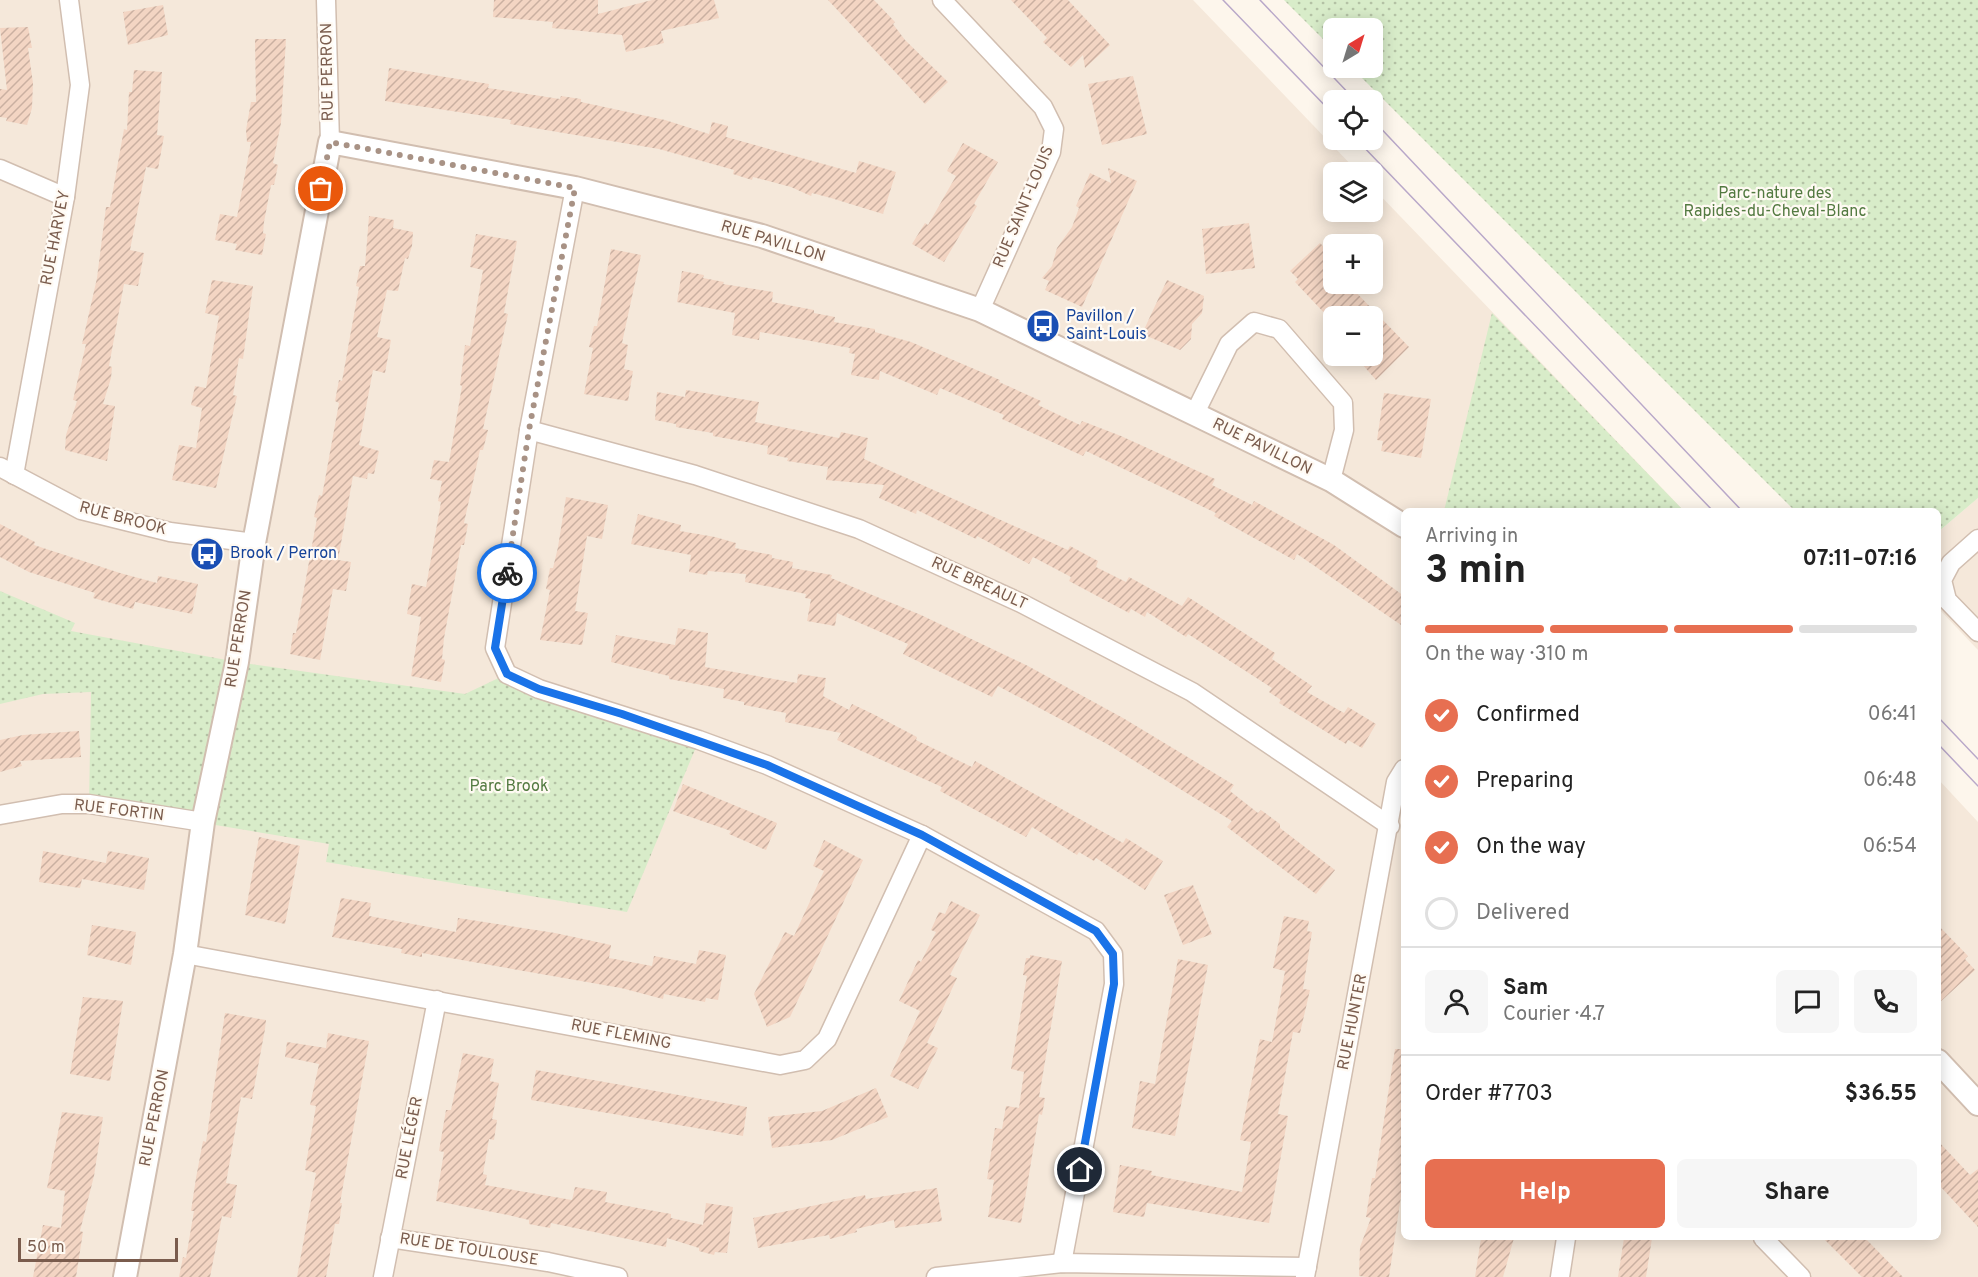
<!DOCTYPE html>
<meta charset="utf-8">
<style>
body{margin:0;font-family:Overpass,sans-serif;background:#f6f6f6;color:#222;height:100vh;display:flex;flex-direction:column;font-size:22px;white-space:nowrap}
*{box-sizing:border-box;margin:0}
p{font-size:20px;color:#767676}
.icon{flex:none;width:33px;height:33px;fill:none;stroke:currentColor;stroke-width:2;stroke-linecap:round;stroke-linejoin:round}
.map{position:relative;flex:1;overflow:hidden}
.sheet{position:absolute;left:1401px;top:508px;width:540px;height:732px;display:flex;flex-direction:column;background:#fff;border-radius:9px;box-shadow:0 3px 15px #0003}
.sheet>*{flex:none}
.needle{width:39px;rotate:38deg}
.tools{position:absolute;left:1323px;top:18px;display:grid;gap:12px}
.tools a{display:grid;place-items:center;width:60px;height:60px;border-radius:9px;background:#fff;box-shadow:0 3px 15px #0003;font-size:30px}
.scale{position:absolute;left:18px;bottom:15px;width:160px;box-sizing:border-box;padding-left:6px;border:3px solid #7a5c4d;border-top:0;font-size:16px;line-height:21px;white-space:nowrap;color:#7a5c4d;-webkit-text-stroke:4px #fffaf3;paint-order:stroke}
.pin{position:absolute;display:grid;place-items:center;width:51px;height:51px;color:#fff;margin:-26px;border:3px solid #fff;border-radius:50%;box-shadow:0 2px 6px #0007}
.courier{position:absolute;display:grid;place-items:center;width:60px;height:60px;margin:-30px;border:4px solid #1a73e8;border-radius:50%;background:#fff;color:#222;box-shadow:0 2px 8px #0007}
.headline em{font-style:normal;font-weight:700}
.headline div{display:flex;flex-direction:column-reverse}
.headline{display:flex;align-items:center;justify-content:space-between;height:102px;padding:0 24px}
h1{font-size:39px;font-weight:700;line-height:45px}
.bar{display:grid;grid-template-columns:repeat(4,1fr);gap:9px 6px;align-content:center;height:72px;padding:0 24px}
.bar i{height:8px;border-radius:4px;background:#e0e0e0}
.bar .selected{background:#e76f51}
.bar p{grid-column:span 4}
.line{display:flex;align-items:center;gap:15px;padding:0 24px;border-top:2px solid #e0e0e0}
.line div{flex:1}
.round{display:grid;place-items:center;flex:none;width:63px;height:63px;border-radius:9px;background:#f6f6f6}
ol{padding:0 24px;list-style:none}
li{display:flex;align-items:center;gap:18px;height:66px}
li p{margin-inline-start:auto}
li .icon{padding:6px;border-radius:50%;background:#e76f51;color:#fff;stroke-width:4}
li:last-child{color:#767676}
li i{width:33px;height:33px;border:3px solid #e0e0e0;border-radius:50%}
.button{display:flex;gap:12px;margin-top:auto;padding:12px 24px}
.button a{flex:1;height:69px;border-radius:9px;background:#e76f51;color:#fff;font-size:24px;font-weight:700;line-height:69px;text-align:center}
.button a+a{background:#f6f6f6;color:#222}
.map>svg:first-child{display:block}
.residential{fill:#f5e8da;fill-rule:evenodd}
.park{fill:url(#park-dots)}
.building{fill:url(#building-hatch)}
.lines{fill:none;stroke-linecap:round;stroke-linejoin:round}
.minor-casing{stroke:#d1beb0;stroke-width:21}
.tertiary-casing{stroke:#d1beb0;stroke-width:26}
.minor{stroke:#fff;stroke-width:18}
.tertiary{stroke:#fff;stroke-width:22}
.tram{stroke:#b9a8c9;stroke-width:1.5}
.done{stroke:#a89285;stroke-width:6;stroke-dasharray:0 10.8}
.route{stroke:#1a73e8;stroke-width:8}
.labels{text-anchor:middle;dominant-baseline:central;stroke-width:4.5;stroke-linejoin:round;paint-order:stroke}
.street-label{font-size:16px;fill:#7a5c4d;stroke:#fffaf3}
.park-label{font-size:16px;fill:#537a41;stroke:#fffaf3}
.transit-label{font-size:16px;fill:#164399;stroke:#fffaf3;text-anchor:start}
</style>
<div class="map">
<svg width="1978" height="1277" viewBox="0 0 1978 1277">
<defs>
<pattern id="park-dots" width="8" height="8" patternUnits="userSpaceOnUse" patternTransform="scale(1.5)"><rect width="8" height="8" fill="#d8ecc9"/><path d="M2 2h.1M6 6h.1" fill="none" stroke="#b4c2a5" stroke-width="1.8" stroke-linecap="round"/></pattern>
<pattern id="building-hatch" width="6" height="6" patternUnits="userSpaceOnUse" patternTransform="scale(1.5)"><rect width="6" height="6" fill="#f3d5c3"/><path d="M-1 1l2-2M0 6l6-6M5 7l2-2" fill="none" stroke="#cab0a1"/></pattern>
</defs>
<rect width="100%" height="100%" fill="#fdf6ec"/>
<g class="residential">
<path d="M0,0h1193l165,172h-24v40h38l1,-24 311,323 -280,1v726h534v-459l40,43v455h-1978zM1334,244h38v40h-38zM1334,316h38v40h-38z"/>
<polygon points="1978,498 1978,650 1938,608 1938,532"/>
</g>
<g class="park">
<polygon points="1284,0 1978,0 1978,498 1938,532 1938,512 1795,511 1352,68 1372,68 1372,28 1334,28 1333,49"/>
<polygon points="1492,313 1684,511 1444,511"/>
<polygon points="0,591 75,623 71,631 237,662 465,694 507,674 699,740 627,912 326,862 329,844 89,804 91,692 43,694 0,704"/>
</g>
<g class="building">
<polygon points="494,0 598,0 598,14 652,0 714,0 719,18 661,31 664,43 626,52 622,35 552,28 553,22 493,17"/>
<polygon points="828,0 874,0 895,22 893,24 905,40 948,82 925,104"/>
<polygon points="1011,0 1068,0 1110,45 1085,68 1083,55 1071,67 1043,42 1047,38"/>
<polygon points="163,5 168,35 128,45 123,12"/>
<polygon points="28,27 32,48 28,48 33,83 32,108 27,125 6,121 7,118 0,117 0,89 7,90 0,28"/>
<polygon points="255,39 286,39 281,123 273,163 278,165 274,185 271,185 264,222 263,233 266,234 262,255 235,250 237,244 215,240 220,214 237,217 251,142 247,142 246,130 251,102 256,102"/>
<polygon points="389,68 489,84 488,88 560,99 561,96 581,99 581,102 665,120 709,134 712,122 728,126 726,137 856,173 859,161 896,172 883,214 831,198 812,193 811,196 791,187 753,177 752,180 733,174 734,170 659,149 510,124 511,120 385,101"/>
<polygon points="134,70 162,72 157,135 164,136 158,169 146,167 130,250 144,253 138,286 124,284 109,366 112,367 111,378 103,404 115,406 107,461 65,450 66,435 77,401 73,400 86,344 82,344 97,278 106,207 110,207 124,129 127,130 129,92 132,92"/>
<polygon points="1133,76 1147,134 1102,145 1088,84"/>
<polygon points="963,143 998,162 974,204 977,206 944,262 912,244 925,223 928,225 956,176 947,171"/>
<polygon points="1108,168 1137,181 1082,307 1045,290 1049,281 1042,278 1052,266 1057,248 1072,227 1079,208 1076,206 1090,173 1111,183"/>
<polygon points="369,216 394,220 393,228 413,232 412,246 408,259 405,258 398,291 387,290 377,337 391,340 385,373 373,370 359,445 379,451 374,474 368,473 367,479 353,476 338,560 351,562 346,591 333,589 320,660 290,654 293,633 296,633 317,518 314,517 319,495 322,496 339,403 335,401 339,380 342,381 359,287 356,286 360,266 365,266"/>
<polygon points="1249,223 1255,268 1206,274 1202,229"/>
<polygon points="476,234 517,241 504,313 508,314 483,429 488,430 483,450 480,450 464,523 468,524 464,545 461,545 444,638 442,659 445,660 441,682 411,676 421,617 407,614 412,584 426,587 441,502 438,501 442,481 430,479 434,460 449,462 462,386 460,385 465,345 470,346 483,270 470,267"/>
<polygon points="1320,243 1334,257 1334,284 1348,284 1409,347 1376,380 1362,364 1372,356 1372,316 1327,316 1295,282 1298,279 1290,271"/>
<polygon points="611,249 641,255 622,343 628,345 624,369 633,371 628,401 584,394 593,348 589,347 594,326 597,326"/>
<polygon points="682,271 704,275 703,278 724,282 723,284 773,292 772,302 814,310 814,313 835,317 834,322 875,329 875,332 911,342 1000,380 999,382 1041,401 1038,405 1080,425 1082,421 1121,436 1215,479 1212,485 1252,505 1254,501 1334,545 1404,596 1404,627 1297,554 1294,560 1214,516 1216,513 1086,451 1083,456 1002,419 1004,415 940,388 937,395 880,371 879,380 851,375 855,354 849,353 850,348 760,332 759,340 732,335 735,313 677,302"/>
<polygon points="212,280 253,286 243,359 239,358 233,395 237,396 216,488 172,480 179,445 196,448 202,408 191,405 195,386 206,388 219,316 205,313"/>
<polygon points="1167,280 1204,296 1202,313 1192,324 1191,339 1180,350 1142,334"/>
<polygon points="686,390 759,402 755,422 839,438 841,432 868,438 864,459 1068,550 1070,546 1098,561 1096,567 1126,582 1129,577 1182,606 1188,597 1275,653 1272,659 1312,686 1307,692 1344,713 1348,707 1376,724 1362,748 1348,740 1346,744 1279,703 1281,700 1269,692 1272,688 1188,634 1186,637 1147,612 1145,617 1131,609 1129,613 1069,581 1071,577 1033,557 1029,564 977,536 976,539 917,510 916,514 879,498 884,485 826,480 828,467 787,461 788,458 767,454 768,446 713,436 713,433 676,427 676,424 655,420 657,392 685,397"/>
<polygon points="1384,393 1431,399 1421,458 1381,451 1383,441 1377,440"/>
<polygon points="566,497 608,505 602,539 587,536 575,611 588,613 582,645 540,640 550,590 546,589 550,568 553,568 558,547"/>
<polygon points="638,514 681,525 680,531 715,537 736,543 735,548 772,555 772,558 793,562 792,568 832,575 831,578 921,615 1028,666 1123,718 1234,785 1230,791 1258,813 1261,810 1280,824 1280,828 1335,870 1316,894 1227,827 1232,821 1107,744 998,686 992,697 903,654 908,644 837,613 835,626 807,621 811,599 805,598 806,594 745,582 746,574 708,571 707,575 689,572 691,555 631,544"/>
<polygon points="0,524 35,542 34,545 120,573 157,583 158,576 198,584 192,614 135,602 133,609 93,598 95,593 29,572 0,557"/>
<polygon points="678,628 708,633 705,667 797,683 798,674 826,678 823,696 849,710 852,704 873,714 917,737 916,740 972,767 975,761 1123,843 1126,838 1163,861 1145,890 1096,858 1094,861 1079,852 1077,855 1032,827 1026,837 940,791 942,787 837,740 841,733 785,722 786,713 744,705 744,702 723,698 724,689 669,679 669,676 611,662 616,635 675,645"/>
<polygon points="79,731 81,757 20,761 22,766 0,772 0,740 23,735"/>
<polygon points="683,784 777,823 766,850 729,834 731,831 673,811"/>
<polygon points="259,837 300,846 285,924 245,915"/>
<polygon points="824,840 863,860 790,1017 767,1027 754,994 785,932 794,936 824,871 813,866"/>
<polygon points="43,851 106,863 108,851 149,858 144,890 82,879 80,888 39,882"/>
<polygon points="1193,885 1212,934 1183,945 1164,895"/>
<polygon points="341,898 371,903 369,916 456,932 458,918 555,933 611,945 609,958 652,966 654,956 696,964 699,950 726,955 718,1000 706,998 705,1002 664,994 663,999 621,988 422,953 422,957 401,953 402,949 332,937"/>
<polygon points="951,901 980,915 950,975 957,978 927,1043 938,1048 918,1089 890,1076 920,1011 899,1001 918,960 921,962 936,932 931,930 939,912 945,914"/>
<polygon points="1284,916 1309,921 1307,931 1312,932 1303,989 1310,990 1300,1033 1293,1032 1278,1114 1288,1116 1269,1223 1147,1203 1144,1217 1113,1212 1120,1165 1152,1171 1151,1175 1242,1192 1251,1142 1240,1140 1260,1039 1272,1042 1285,971 1273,968"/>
<polygon points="92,925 136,932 131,965 87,955"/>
<polygon points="1938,925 1968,956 1965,959 1975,970 1938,1004"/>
<polygon points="1030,955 1062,961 1039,1097 1045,1098 1042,1115 1039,1114 1021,1223 988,1217 994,1180 987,1179 995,1128 1002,1129 1006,1106 1019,1108 1024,1072 1011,1069 1027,976 1023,975 1026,958 1030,958"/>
<polygon points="1178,959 1208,965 1175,1136 1132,1128 1140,1081 1155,1084"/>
<polygon points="83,997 123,1001 110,1081 70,1074"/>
<polygon points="225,1013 266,1020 265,1029 252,1099 241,1097 226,1183 237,1185 231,1218 222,1216 210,1277 179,1277 183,1257 186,1258 194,1211 191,1211 196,1178 203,1141 206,1142"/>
<polygon points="328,1033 369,1041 340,1203 342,1203 339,1224 335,1224 326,1277 297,1277 316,1173 305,1170 316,1106 310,1105 319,1064 285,1057 287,1042 326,1048"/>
<polygon points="1395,1049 1404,1049 1404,1176 1389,1277 1367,1277 1359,1276 1360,1247 1371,1218 1366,1217 1372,1178 1375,1178"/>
<polygon points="463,1053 494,1059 490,1081 499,1083 492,1119 497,1120 494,1140 489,1139 483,1174 487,1175 485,1185 572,1200 575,1187 607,1192 605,1202 671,1214 671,1218 703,1225 706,1203 733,1207 727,1253 715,1252 714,1255 699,1251 699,1248 667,1238 666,1247 551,1223 550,1228 529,1224 529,1220 508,1215 436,1201 444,1152 439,1151 446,1110 451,1110"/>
<polygon points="536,1070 747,1107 743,1136 531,1100"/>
<polygon points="876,1088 888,1117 832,1140 772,1148 768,1117 822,1111"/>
<polygon points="62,1112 103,1117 94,1176 80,1231 83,1232 76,1277 33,1277 43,1225 61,1228 65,1191 47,1188"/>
<polygon points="1938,1141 1970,1175 1978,1169 1978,1227 1938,1184"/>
<polygon points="937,1188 942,1221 895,1228 894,1220 856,1229 857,1232 830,1239 829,1235 758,1248 753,1218 865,1195 866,1199"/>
<polygon points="1481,1238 1514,1238 1503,1277 1475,1277"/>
<polygon points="1624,1238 1652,1238 1646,1277 1618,1277"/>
<polygon points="1823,1238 1865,1238 1903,1277 1862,1277"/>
</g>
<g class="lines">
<defs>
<g id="minor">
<polyline points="326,0 330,142"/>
<polyline points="942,0 1043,107 1054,129 1051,152 980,310"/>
<polyline points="0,169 65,197"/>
<polyline points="575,188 529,430 495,648 507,674 539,689 699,740 767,765 922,835 1096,931 1113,954 1114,984 1062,1263"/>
<polyline points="1194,415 1229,344 1254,322 1279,329 1343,403 1344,430 1331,480"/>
<polyline points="529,430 695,475 859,529 1021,603 1192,692 1390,826"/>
<polyline points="0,467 81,510 170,532 254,543"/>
<polyline points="14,475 65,197 80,85 69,0"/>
<polyline points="1978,539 1951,563 1942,580 1947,600 1978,632"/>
<polyline points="0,815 62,804 89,804 203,822"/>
<polyline points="185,954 780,1065 805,1060 827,1039 922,835"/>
<polyline points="390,1238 548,1262 618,1277"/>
<polyline points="1763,1238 1801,1277"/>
<polyline points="383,1277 437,1000"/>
<polyline points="936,1277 1062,1263 1307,1267"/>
<polyline points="1305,1277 1396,782 1404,769"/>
<polyline points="1560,1277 1566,1238"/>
</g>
<g id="tertiary">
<polyline points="1938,1061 1978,1104"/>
<polyline points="125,1277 185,954 203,822 237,662 254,543 330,142 575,188 762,236 980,310 1331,480 1404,526"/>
</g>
</defs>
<use href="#minor" class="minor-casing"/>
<use href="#tertiary" class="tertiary-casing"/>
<use href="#minor" class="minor"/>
<use href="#tertiary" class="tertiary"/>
<g class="tram">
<polyline points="1223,0 1334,115"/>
<polyline points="1260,0 1355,100"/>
<polyline points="1372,119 1743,512"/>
<polyline points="1357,140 1714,512"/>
<polyline points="1938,717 1978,759"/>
<polyline points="1938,744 1978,786"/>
</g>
</g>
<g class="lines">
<polyline class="done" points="321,189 330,142 575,188 529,430 507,573"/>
<polyline class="route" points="507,573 495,648 507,674 539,689 622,714 767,765 922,835 1096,931 1113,954 1114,984 1080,1170"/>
</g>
<defs>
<symbol id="bus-disc" viewBox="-11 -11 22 22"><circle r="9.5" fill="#1a4fb4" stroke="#fffaf3"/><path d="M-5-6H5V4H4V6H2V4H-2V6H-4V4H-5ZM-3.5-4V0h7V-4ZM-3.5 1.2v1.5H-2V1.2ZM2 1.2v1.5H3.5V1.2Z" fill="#fff"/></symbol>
</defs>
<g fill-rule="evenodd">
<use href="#bus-disc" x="1024" y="307" width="38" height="38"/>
<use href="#bus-disc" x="188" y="535" width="38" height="38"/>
</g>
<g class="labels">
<g class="street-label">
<text transform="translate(328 72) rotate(-91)">RUE PERRON</text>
<text transform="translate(1024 207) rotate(-67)">RUE SAINT-LOUIS</text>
<text transform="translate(56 238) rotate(-79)">RUE HARVEY</text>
<text transform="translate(773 242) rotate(17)">RUE PAVILLON</text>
<text transform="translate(1262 447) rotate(26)">RUE PAVILLON</text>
<text transform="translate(123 519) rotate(15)">RUE BROOK</text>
<text transform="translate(979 584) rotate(25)">RUE BREAULT</text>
<text transform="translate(239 639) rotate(-81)">RUE PERRON</text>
<text transform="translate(119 811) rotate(7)">RUE FORTIN</text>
<text transform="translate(1353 1022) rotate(-79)">RUE HUNTER</text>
<text transform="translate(621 1035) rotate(11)">RUE FLEMING</text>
<text transform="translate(155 1118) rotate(-79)">RUE PERRON</text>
<text transform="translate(410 1138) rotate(-79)">RUE LÉGER</text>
<text transform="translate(469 1250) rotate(9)">RUE DE TOULOUSE</text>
</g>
<g class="park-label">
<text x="1775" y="194">Parc-nature des<tspan x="1775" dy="18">Rapides-du-Cheval-Blanc</tspan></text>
<text x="509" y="787">Parc Brook</text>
</g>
<g class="transit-label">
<text x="1066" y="317">Pavillon /<tspan x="1066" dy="18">Saint-Louis</tspan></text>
<text x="230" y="554">Brook / Perron</text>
</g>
</g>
</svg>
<div class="tools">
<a><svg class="needle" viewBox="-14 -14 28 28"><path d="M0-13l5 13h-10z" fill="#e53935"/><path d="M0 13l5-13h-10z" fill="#767676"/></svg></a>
<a><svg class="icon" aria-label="locate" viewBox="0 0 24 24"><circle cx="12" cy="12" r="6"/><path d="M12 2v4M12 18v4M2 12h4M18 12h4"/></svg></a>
<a><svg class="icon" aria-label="layers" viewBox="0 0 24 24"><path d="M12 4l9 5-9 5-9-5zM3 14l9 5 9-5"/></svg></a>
<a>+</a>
<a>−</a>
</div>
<div class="scale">50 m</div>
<div class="pin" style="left:321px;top:189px;background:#ea580c"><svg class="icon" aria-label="bag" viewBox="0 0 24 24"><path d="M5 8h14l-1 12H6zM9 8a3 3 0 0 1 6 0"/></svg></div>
<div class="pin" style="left:1080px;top:1170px;background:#1f2937"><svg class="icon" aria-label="home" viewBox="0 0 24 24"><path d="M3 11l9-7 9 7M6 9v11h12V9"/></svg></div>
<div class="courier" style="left:507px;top:573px"><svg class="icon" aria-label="bike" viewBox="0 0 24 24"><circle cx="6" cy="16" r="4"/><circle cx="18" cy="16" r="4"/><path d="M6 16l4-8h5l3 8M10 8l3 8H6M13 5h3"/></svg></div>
<section class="sheet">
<div class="headline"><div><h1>3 min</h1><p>Arriving in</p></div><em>07:11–07:16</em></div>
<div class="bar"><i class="selected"></i><i class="selected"></i><i class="selected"></i><i></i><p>On the way · 310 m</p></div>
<ol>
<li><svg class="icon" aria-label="check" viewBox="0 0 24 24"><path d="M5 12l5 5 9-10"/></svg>Confirmed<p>06:41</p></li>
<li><svg class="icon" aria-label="check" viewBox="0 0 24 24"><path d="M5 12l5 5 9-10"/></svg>Preparing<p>06:48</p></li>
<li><svg class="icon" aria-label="check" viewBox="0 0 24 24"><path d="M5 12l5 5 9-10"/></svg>On the way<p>06:54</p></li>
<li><i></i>Delivered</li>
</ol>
<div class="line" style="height:108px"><a class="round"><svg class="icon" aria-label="person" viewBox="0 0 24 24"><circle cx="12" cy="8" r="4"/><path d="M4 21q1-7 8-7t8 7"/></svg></a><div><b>Sam</b><p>Courier · 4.7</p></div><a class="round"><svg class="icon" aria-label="chat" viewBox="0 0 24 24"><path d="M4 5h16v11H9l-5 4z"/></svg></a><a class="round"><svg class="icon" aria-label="phone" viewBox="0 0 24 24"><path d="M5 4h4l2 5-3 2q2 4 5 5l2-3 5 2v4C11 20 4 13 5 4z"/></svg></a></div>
<div class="line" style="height:78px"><div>Order #7703</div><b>$36.55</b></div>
<div class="button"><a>Help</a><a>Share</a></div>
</section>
</div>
